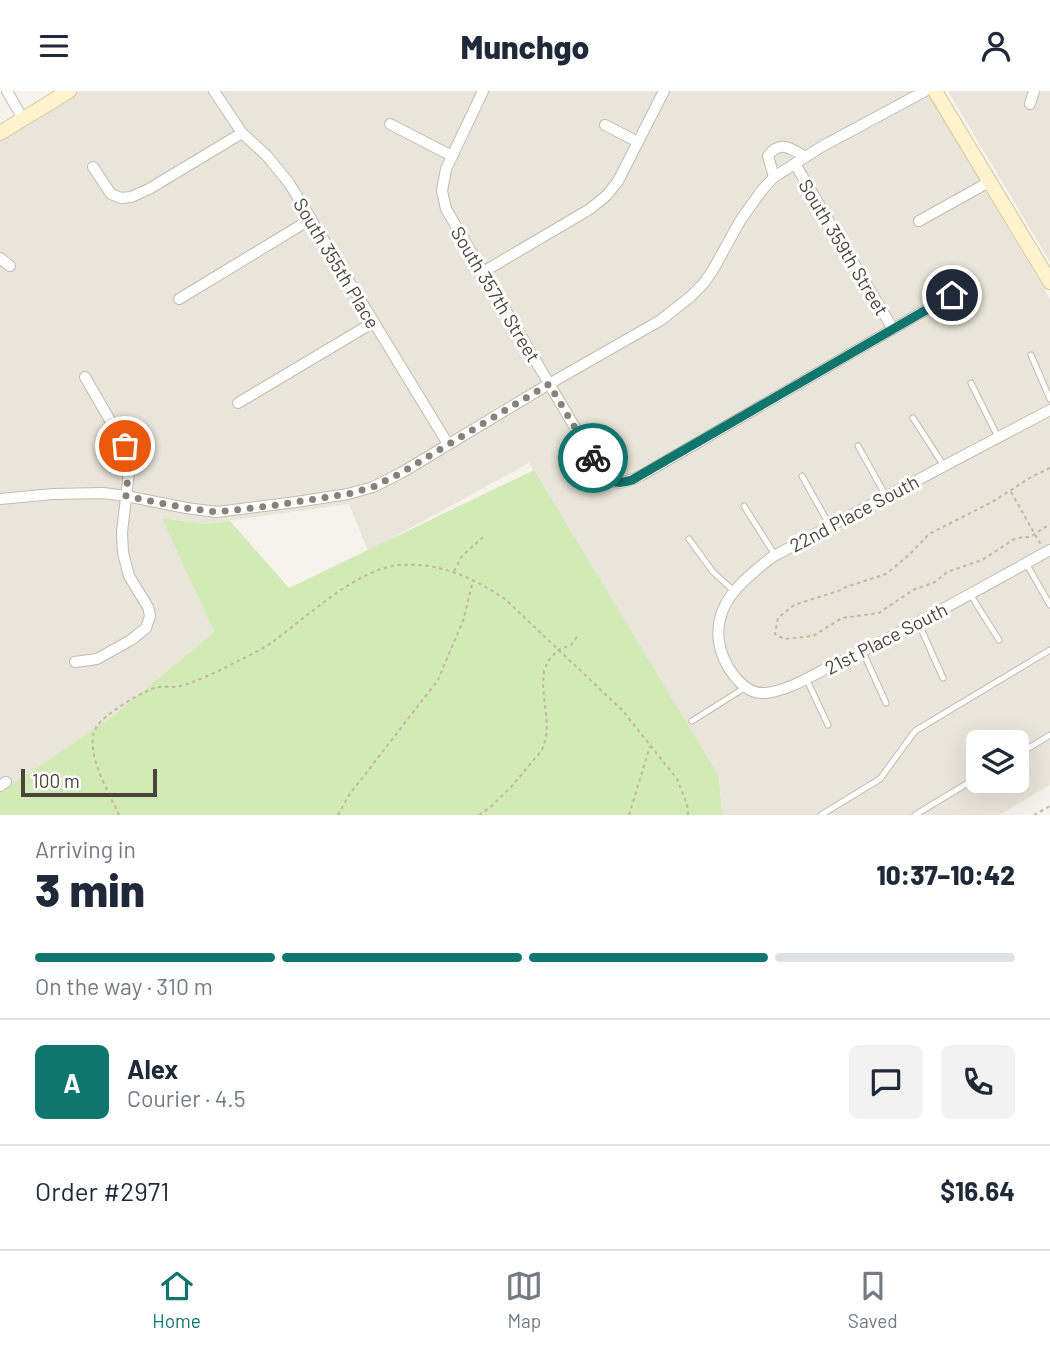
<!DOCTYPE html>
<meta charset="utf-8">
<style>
body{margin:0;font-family:Barlow,sans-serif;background:#f2f2f3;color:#1f2937;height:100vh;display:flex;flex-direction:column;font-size:26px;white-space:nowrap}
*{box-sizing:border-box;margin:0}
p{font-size:23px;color:#747a83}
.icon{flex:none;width:38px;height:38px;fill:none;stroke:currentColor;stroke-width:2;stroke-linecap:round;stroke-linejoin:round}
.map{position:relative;height:724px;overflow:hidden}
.drawer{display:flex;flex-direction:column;background:#fff;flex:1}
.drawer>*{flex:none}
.fabs{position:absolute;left:966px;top:639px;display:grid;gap:14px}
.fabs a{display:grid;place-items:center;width:63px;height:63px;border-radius:10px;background:#fff;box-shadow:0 7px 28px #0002;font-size:35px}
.scale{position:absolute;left:21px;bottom:18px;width:136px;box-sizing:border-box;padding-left:7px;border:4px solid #4b4439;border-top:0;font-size:19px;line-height:24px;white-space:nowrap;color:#4b4439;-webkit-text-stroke:5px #fff;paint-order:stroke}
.pin{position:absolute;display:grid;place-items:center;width:60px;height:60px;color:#fff;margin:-30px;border:4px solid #fff;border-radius:50%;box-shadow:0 2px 7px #0007}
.courier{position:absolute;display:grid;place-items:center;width:70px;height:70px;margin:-35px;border:5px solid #0f766e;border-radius:50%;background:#fff;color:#222;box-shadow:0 2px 9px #0007}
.overview em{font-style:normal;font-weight:800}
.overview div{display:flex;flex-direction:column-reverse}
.overview{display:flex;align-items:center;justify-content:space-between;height:119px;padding:0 35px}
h1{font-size:46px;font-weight:800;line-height:52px}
.bar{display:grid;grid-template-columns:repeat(4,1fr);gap:10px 7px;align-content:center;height:84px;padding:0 35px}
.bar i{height:9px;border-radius:5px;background:#e0e1e3}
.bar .current{background:#0f766e}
.bar p{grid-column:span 4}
.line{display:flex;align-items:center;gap:18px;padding:0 35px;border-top:2px solid #e0e1e3}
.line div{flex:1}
.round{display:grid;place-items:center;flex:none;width:74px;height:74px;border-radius:10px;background:#f2f2f3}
header{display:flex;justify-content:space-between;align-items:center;height:91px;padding:0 35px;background:#fff;font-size:32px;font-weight:800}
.tabs{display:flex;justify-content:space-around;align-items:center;height:98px;border-top:2px solid #e0e1e3;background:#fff;font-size:19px;color:#747a83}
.tabs a{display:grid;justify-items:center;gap:4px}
.tabs .current{color:#0f766e}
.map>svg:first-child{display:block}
.residential{fill:#eae5da;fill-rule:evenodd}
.green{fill:#d2eab5}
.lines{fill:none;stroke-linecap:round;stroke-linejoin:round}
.lane-casing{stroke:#c2bbae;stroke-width:7}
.street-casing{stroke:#c2bbae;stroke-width:12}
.secondary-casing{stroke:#d6c79b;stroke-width:16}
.path{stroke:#c4b79f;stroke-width:2;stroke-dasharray:3.5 3.5;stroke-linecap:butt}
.lane{stroke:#fff;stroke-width:5}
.street{stroke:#fff;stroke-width:10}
.secondary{stroke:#fff3cd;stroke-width:14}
.done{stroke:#878178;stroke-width:7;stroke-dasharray:0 12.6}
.route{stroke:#0f766e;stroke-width:9}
.labels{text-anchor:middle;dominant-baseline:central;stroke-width:6;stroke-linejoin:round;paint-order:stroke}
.street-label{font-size:19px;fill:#4b4439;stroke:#fff}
</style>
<header><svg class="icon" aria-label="menu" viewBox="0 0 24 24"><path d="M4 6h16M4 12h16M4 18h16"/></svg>Munchgo<svg class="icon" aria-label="person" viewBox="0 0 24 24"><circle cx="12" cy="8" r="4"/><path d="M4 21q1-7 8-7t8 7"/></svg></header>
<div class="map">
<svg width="1050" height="724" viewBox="0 0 1050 724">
<rect width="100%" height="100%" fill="#f6f3ec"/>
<g class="residential">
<path d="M80,0h847l123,208v486l-51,30h-277l-3,-39 -190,-313 -161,88 -19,-47 -144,20 -42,-6 51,114 -97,81 -117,80v-656zM978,651h39v39h-39z"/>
<polygon points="948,0 1050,0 1050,171"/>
</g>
<polygon class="green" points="534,379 719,685 722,724 0,724 0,702 117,622 214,541 162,427 205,433 230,430 289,497"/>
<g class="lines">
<defs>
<g id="lane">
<polyline points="1031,264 1050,308"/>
<polyline points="971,292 998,346"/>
<polyline points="913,327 944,375"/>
<polyline points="858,355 886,405"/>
<polyline points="802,385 830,435"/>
<polyline points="744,415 775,464"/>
<polyline points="689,448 713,481 734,500"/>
<polyline points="1026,472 1050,514"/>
<polyline points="970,503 999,549"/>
<polyline points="918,531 943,587"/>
<polyline points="863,561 886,612"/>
<polyline points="806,587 828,634"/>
<polyline points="692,630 746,596"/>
<polyline points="1017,664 1050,644"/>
<polyline points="821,724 880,688 915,640 1050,559"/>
<polyline points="915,724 978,686"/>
</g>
<g id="street">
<polyline points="7,0 23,28"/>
<polyline points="214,0 242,42 267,65 289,92 448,353"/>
<path d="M483,0l-37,78 -4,22 4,18 154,261c13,18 24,14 42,5l330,-192"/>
<polyline points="1030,13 1034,0"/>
<polyline points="390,33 452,65"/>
<polyline points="605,34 638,51"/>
<polyline points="795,73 893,238"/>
<polyline points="93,76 111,103 121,107 131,106 149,98 242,42"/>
<path d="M774,86l-6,-21c12,-16 23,-8 37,1"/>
<polyline points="919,130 989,91"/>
<polyline points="0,167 10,175"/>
<polyline points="483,181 590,118 607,104 618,90 664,0"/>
<polyline points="179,208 311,128"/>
<polyline points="238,312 374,231"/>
<path d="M1050,319l-278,147c-27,22 -59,45 -53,85 3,20 22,53 46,51 22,-2 45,-16 64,-26 76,-35 148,-77 221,-117"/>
<polyline points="0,408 53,403 103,402 126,405 186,417 217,421 296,411 348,403 373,396 401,382 549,293 661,229 690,206 703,193 713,179 740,130 762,99 774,86 821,56 925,0"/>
<polyline points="75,571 97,568 131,549 146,537 150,525 148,516 129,485 123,462 122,441 129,381 127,359 85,286"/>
<polyline points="0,695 6,691"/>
</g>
<g id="secondary">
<polyline points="935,0 1050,191"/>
<polyline points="0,42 69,0"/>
</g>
</defs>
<use href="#lane" class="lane-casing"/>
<use href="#street" class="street-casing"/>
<use href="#secondary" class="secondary-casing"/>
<g class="path">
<polyline points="1050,377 1033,385 992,411 929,443 909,464 886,483 846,496 841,499 794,514 778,527 775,543 784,548 813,545 842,527 879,522 913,499 935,491 947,481 982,469 1016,447 1030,446 1050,433"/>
<polyline points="1011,401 1041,454"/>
<polyline points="454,480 462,465 483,446"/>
<path d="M119,724c-10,-23 -37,-66 -22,-89 8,-12 48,-37 62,-39 7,-1 14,1 21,-1 14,-3 41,-16 54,-23 12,-6 25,-12 37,-20 34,-24 87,-76 130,-78 38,-3 73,13 104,34l118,112 54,68 10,25 1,11"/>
<polyline points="338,724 349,704 438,589 464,527 473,489"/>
<polyline points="479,724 493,714 511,696 542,659 546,647 547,632 543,596 544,580 548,570 558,559 571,554 578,544"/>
<polyline points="629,724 650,655"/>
<polyline points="1034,724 1050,715"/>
</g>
<use href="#lane" class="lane"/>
<use href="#street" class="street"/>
<use href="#secondary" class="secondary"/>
</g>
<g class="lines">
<polyline class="done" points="125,355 129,373 126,405 186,417 217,421 270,415 348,403 373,396 401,382 549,293 593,367"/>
<path class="route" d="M593,367c10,18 17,30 39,22l320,-185"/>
</g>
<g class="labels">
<g class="street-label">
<text transform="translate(844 156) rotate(59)">South 359th Street</text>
<text transform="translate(337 172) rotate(59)">South 355th Place</text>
<text transform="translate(496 203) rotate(59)">South 357th Street</text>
<text transform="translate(854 422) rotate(-28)">22nd Place South</text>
<text transform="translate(886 547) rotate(-27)">21st Place South</text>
</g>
</g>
</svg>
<div class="fabs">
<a><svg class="icon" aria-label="layers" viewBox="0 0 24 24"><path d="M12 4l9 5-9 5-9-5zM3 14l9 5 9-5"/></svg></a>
</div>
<div class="scale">100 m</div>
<div class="pin" style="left:125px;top:355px;background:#ea580c"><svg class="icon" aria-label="bag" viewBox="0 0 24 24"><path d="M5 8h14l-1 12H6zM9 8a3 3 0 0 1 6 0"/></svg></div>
<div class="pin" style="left:952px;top:204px;background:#1f2937"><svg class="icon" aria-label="home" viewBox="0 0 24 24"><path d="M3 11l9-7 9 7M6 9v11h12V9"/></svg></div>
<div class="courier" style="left:593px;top:367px"><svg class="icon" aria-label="bike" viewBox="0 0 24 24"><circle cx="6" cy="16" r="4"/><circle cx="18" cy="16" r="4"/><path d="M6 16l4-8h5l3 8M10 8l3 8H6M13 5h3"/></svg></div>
</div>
<section class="drawer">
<div class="overview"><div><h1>3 min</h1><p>Arriving in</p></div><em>10:37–10:42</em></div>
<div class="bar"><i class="current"></i><i class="current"></i><i class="current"></i><i></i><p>On the way · 310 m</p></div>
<div class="line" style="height:126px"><b class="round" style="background:#0f766e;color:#fff">A</b><div><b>Alex</b><p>Courier · 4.5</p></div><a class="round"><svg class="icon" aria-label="chat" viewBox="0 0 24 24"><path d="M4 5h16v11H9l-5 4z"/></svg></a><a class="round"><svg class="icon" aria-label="phone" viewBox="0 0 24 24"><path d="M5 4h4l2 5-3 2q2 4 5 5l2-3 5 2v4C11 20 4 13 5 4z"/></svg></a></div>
<div class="line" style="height:91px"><div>Order #2971</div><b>$16.64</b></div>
</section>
<nav class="tabs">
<a class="current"><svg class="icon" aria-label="home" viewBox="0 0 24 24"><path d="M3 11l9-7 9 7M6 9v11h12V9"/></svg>Home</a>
<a><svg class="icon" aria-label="map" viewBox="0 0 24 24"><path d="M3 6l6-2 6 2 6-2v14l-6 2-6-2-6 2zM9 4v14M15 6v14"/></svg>Map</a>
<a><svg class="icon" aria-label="saved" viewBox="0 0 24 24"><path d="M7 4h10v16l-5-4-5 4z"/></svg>Saved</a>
</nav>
